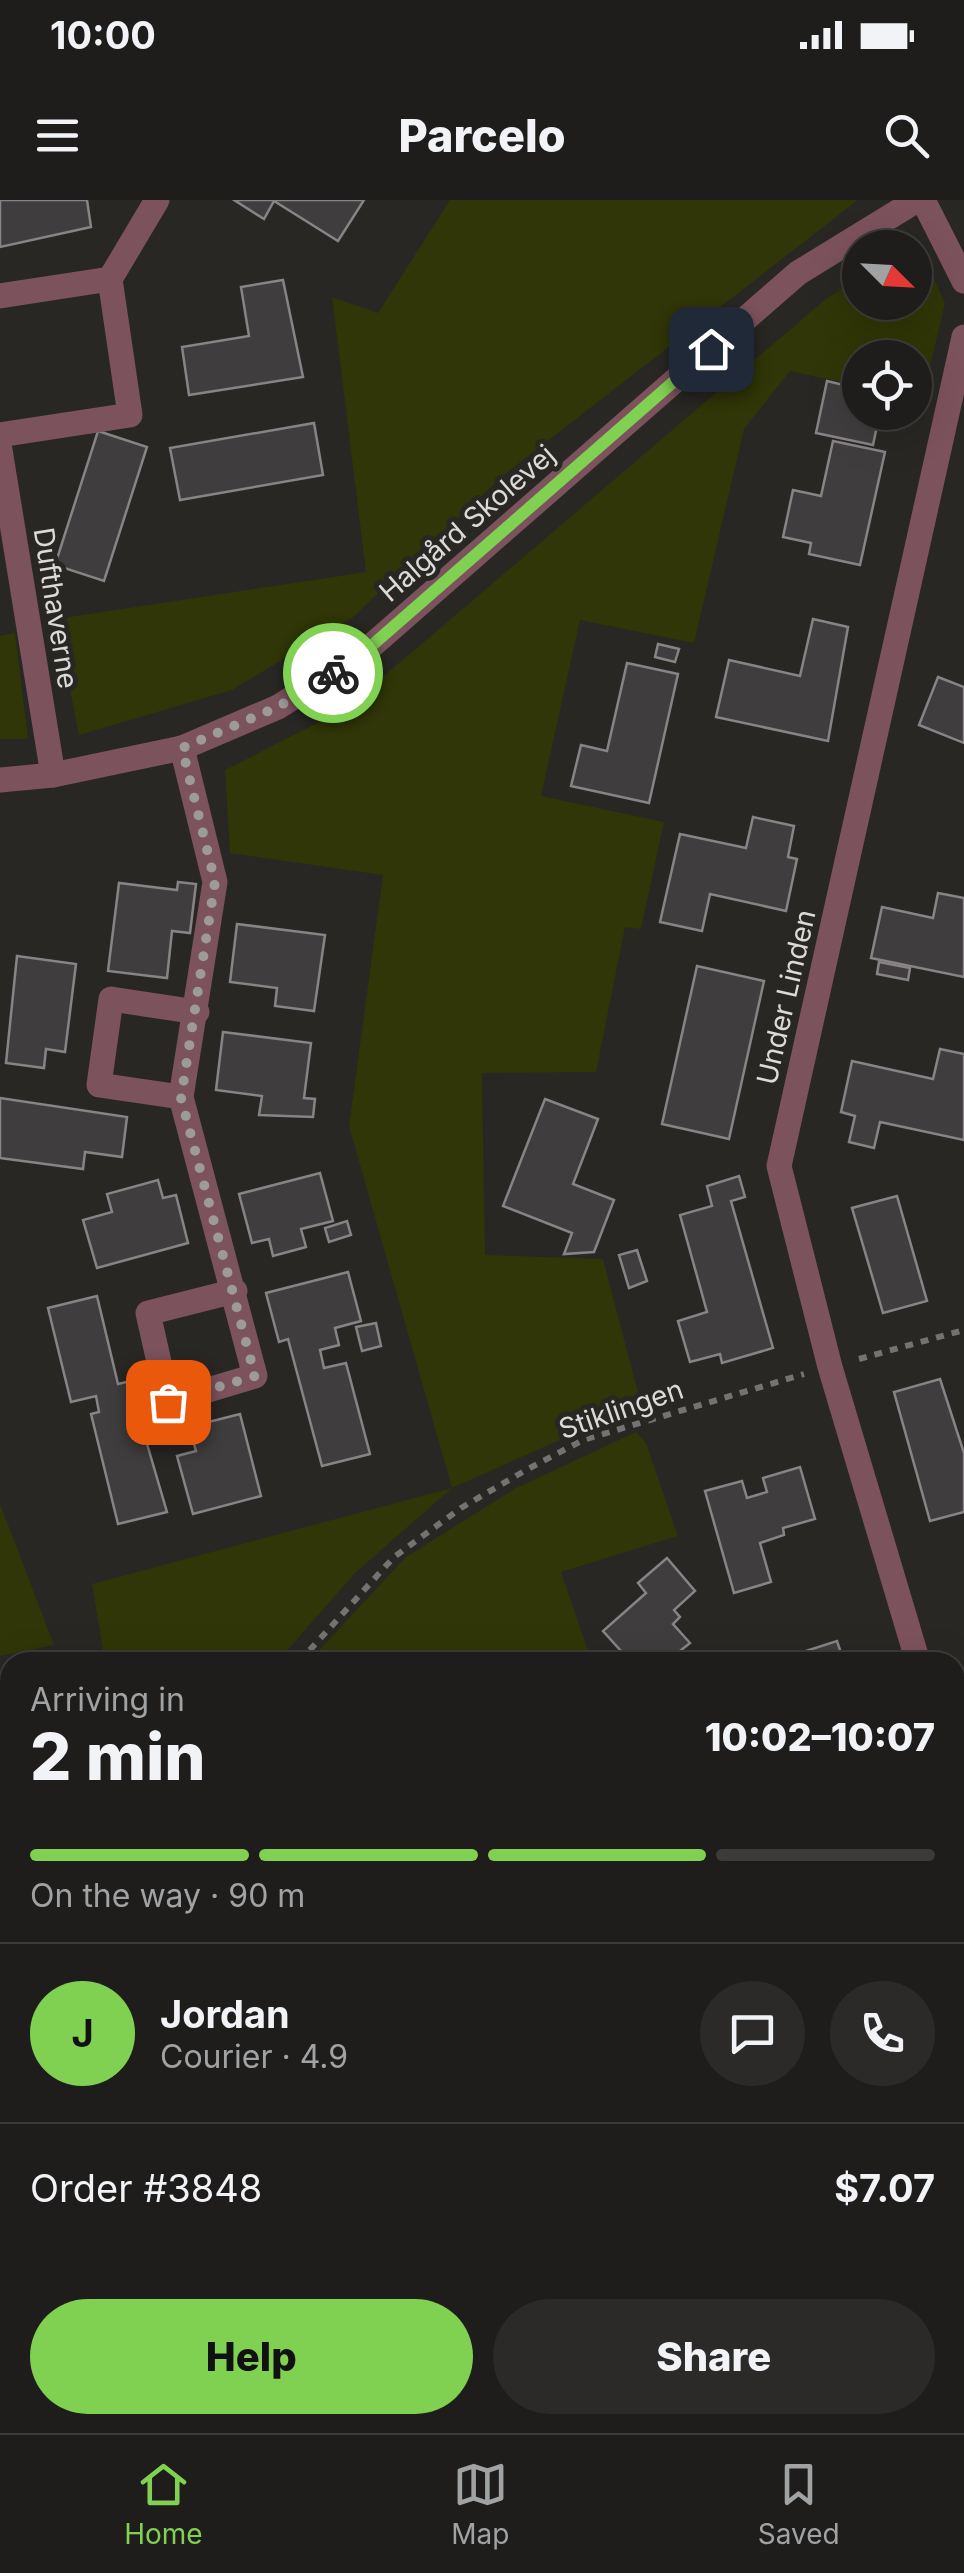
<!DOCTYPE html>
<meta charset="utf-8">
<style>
body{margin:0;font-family:Inter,sans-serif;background:#2b2a28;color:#f1f3f6;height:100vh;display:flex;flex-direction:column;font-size:38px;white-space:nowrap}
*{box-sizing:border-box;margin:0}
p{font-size:32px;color:#a1a2a3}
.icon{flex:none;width:55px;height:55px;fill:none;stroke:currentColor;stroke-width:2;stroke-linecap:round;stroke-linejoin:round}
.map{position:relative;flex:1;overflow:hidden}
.panel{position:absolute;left:0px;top:1452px;width:965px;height:782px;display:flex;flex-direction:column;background:#1e1d1b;border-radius:30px 30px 0 0;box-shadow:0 10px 40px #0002,0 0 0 2px #3c3b3a}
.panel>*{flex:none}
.needle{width:65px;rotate:114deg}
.buttons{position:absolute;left:842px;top:30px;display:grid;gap:20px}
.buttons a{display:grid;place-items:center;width:90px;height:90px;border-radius:50%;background:#1e1d1b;box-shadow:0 10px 40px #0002,0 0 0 2px #3c3b3a;font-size:50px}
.pin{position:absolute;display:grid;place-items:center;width:85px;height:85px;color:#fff;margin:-42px;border-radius:20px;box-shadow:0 5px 15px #0006}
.courier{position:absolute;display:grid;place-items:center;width:100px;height:100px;margin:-50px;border:8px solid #80d051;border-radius:50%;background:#fff;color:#222;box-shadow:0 2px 12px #0007}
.head em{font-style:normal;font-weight:800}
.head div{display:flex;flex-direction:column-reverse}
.head{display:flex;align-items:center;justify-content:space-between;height:170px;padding:0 30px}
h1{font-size:65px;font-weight:800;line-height:75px}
.bar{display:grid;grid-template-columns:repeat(4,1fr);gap:15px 10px;align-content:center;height:120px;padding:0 30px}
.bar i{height:12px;border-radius:8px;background:#3c3b3a}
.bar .current{background:#80d051}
.bar p{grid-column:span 4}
.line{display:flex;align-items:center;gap:25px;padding:0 30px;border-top:2px solid #3c3b3a}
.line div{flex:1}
.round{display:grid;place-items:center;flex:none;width:105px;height:105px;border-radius:52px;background:#2b2a28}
.button{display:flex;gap:20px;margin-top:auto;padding:20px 30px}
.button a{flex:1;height:115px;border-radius:60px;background:#80d051;color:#111;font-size:40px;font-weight:800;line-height:115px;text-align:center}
.button a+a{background:#2b2a28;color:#f1f3f6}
.status{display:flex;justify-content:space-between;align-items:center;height:70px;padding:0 50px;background:#1e1d1b;direction:ltr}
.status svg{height:28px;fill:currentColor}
header{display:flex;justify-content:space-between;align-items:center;height:130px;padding:0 30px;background:#1e1d1b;font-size:45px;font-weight:800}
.tab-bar{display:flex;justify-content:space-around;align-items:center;height:140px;border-top:2px solid #3c3b3a;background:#1e1d1b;font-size:28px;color:#a1a2a3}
.tab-bar a{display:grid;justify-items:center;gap:5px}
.tab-bar .current{color:#80d051}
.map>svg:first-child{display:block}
.green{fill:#303607}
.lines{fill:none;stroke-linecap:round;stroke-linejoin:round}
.stream{stroke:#054258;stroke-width:11}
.building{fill:#403d3f;stroke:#878386;stroke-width:2.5}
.path{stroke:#747371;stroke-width:6;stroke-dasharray:8 8;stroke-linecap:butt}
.minor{stroke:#7c525d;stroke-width:25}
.done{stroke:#9c9b99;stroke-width:10;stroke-dasharray:0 18}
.route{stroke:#80d051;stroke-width:12}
.labels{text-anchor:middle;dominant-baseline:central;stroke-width:10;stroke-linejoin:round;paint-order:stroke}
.street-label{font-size:28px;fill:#dbdad8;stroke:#282724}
</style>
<div class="status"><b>10:00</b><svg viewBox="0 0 49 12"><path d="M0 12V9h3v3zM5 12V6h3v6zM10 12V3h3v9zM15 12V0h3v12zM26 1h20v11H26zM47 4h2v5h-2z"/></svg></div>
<header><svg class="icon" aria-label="menu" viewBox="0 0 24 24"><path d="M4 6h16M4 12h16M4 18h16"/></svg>Parcelo<svg class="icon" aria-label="search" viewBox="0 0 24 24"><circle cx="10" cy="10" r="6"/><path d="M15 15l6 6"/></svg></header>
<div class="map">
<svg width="964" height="2233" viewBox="0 0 964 2233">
<rect width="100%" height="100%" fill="#282724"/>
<g class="green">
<polygon points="450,0 858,0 505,274 352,418 232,490 79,535 56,419 366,372 332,97 378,113"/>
<polygon points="918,44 945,103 922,200 915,198 915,158 860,158 860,186 790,171 744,229 694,443 580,420 541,596 664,622 641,729 625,727 596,872 482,873 485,1055 603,1059 641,1204 452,1288 355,1373 277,1462 105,1462 92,1384 452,1288 349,926 383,675 230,653 225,570 329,517 377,482 827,98 860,78 860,102 915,102 913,47"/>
<polygon points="15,433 28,539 0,539 0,436"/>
<polygon points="636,1232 646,1243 678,1336 561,1372 592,1462 308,1462 406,1357 516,1288"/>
<polygon points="0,1304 54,1445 0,1456"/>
<polygon points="666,2225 860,2225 865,2233 688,2233"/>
</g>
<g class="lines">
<g class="stream">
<polyline points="0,1989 10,1989"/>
<polyline points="438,2225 449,2233"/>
</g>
</g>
<g class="building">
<polygon points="0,0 87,0 91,27 0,47"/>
<polygon points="234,0 364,0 338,41 274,1 264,19"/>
<polygon points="283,80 303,177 189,195 182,147 249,136 241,87"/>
<polygon points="827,181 860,189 860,212 880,212 873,245 816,233"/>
<polygon points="314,223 323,275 180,300 170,248"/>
<polygon points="98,231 147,247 104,381 55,365"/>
<polygon points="833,241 885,252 860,365 809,354 811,343 783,337 793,290 821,296"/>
<polygon points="813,419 848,427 828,541 716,517 729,460 800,476"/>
<polygon points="658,444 679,449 675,462 655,457"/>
<polygon points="627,463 678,474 649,603 571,586 581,545 607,551"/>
<polygon points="938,477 964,487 964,543 919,525"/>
<polygon points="753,617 794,626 788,657 797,659 786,711 710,694 702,731 660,722 680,634 746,648"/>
<polygon points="178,682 196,684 190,733 172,731 167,778 108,771 119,683 177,690"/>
<polygon points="938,693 964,698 964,777 871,758 882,707 933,718"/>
<polygon points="237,724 325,735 314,811 275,806 277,788 230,782"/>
<polygon points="17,756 76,764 65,852 46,849 44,868 6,863"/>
<polygon points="879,762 910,768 908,780 877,774"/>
<polygon points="697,766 764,781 729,939 662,924"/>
<polygon points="223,832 311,843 304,898 315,899 313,917 259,915 262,896 216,890"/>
<polygon points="940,849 964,854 964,940 880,922 874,948 849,942 855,916 841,912 852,861 933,879"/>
<polygon points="0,898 127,917 122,957 85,952 83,969 0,958"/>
<polygon points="545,899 598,919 573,984 614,1000 594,1052 564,1054 572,1033 503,1006"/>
<polygon points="320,973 333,1021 301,1029 306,1047 273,1056 269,1039 252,1043 239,994"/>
<polygon points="739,976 745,997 731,1001 773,1148 722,1163 720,1154 690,1162 678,1121 707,1112 680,1015 712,1006 707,986"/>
<polygon points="158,980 163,998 176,995 188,1043 97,1068 83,1020 112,1012 107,994"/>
<polygon points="897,996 927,1101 883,1113 852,1008"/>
<polygon points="347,1021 351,1035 329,1042 325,1028"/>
<polygon points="637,1050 647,1081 629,1088 619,1055"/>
<polygon points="348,1072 361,1121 335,1128 339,1145 320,1150 324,1168 346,1163 370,1254 322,1266 288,1139 279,1142 266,1093"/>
<polygon points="97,1096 118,1184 152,1176 157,1198 135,1203 167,1312 118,1324 91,1214 99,1212 96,1196 71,1202 48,1108"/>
<polygon points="376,1123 381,1146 362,1151 356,1127"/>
<polygon points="940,1179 964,1253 964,1312 930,1321 894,1192"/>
<polygon points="240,1214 261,1296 193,1314 177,1256 196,1251 189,1227"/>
<polygon points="800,1267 815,1319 783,1328 784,1335 760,1343 771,1382 734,1393 705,1291 742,1281 747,1298 767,1292 763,1278"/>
<polygon points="667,1358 695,1391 674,1410 680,1417 673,1424 690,1443 680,1451 690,1462 631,1462 603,1431 646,1393 638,1383"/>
<polygon points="837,1441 844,1462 795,1462 793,1455"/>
<polygon points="10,1603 10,1665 0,1668 0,1606"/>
<polygon points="955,1698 964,1721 964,1756 955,1760"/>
<polygon points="964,1805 964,1844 955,1847 955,1808"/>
<polygon points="955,1863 964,1889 964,1974 955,1978"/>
<polygon points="963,2195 964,2233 921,2233 917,2225 955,2225 955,2200"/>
<polygon points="33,2225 111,2225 103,2233 24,2233"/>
</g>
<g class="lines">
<g class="path">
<polyline points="859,1159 964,1130"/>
<polyline points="299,1462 394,1357 461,1308 526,1270 583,1240 804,1174"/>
<polyline points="0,2095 10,2097"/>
<polyline points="279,2225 288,2233"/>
<polyline points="625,2225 647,2233"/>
</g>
<g class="minor">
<polyline points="923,0 964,81"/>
<polyline points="110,79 157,0"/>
<polyline points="0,96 110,79 130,215 0,235"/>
<polyline points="0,250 53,575"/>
<polyline points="182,548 215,682 181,897 255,1176 168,1202 148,1113 235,1091"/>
<polyline points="0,580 53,575 182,548 278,507 361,455 798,73 917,0"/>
<polyline points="181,897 99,885 111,799 197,812"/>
<polyline points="918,1462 830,1167 779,966 964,137"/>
<polyline points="955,1585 964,1609"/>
<polyline points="0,1753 10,1750"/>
<polyline points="187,2233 196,2225"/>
</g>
</g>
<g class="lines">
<polyline class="done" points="168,1202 255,1176 181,898 215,682 182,548 278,507 333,473"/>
<polyline class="route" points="333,473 361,455 711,149"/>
</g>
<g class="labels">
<g class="street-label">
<text transform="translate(467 323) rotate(-41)">Halgård Skolevej</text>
<text transform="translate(56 408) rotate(81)">Dufthaverne</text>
<text transform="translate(786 797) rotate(-77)">Under Linden</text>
<text transform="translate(621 1209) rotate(-19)">Stiklingen</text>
</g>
</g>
</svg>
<div class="buttons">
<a><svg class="needle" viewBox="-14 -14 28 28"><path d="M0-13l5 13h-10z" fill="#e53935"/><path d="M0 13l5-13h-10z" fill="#a1a2a3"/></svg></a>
<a><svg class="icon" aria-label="locate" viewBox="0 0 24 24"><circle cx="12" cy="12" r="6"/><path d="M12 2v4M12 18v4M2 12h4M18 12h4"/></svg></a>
</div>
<div class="pin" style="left:168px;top:1202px;background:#ea580c"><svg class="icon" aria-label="bag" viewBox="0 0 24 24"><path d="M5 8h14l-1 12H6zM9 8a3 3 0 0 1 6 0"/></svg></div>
<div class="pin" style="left:711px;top:149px;background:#1f2937"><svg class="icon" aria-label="home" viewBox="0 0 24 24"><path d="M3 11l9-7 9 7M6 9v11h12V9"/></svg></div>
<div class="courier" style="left:333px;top:473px"><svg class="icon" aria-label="bike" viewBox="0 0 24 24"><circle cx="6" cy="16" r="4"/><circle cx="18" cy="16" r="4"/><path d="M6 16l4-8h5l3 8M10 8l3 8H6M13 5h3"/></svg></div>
<section class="panel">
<div class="head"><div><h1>2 min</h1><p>Arriving in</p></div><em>10:02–10:07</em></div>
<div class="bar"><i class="current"></i><i class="current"></i><i class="current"></i><i></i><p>On the way · 90 m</p></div>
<div class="line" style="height:180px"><b class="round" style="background:#80d051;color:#111">J</b><div><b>Jordan</b><p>Courier · 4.9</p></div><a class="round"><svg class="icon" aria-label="chat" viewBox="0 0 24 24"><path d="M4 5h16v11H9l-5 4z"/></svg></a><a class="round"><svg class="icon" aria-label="phone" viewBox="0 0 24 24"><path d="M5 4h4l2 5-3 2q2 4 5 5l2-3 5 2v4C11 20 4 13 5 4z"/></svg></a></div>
<div class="line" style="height:130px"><div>Order #3848</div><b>$7.07</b></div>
<div class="button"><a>Help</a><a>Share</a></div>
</section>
</div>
<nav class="tab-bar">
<a class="current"><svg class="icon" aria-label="home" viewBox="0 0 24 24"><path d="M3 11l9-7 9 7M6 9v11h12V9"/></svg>Home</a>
<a><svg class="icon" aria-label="map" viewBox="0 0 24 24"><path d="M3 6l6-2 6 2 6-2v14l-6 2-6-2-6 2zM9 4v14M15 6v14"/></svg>Map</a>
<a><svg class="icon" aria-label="saved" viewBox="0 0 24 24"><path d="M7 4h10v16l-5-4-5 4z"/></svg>Saved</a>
</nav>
